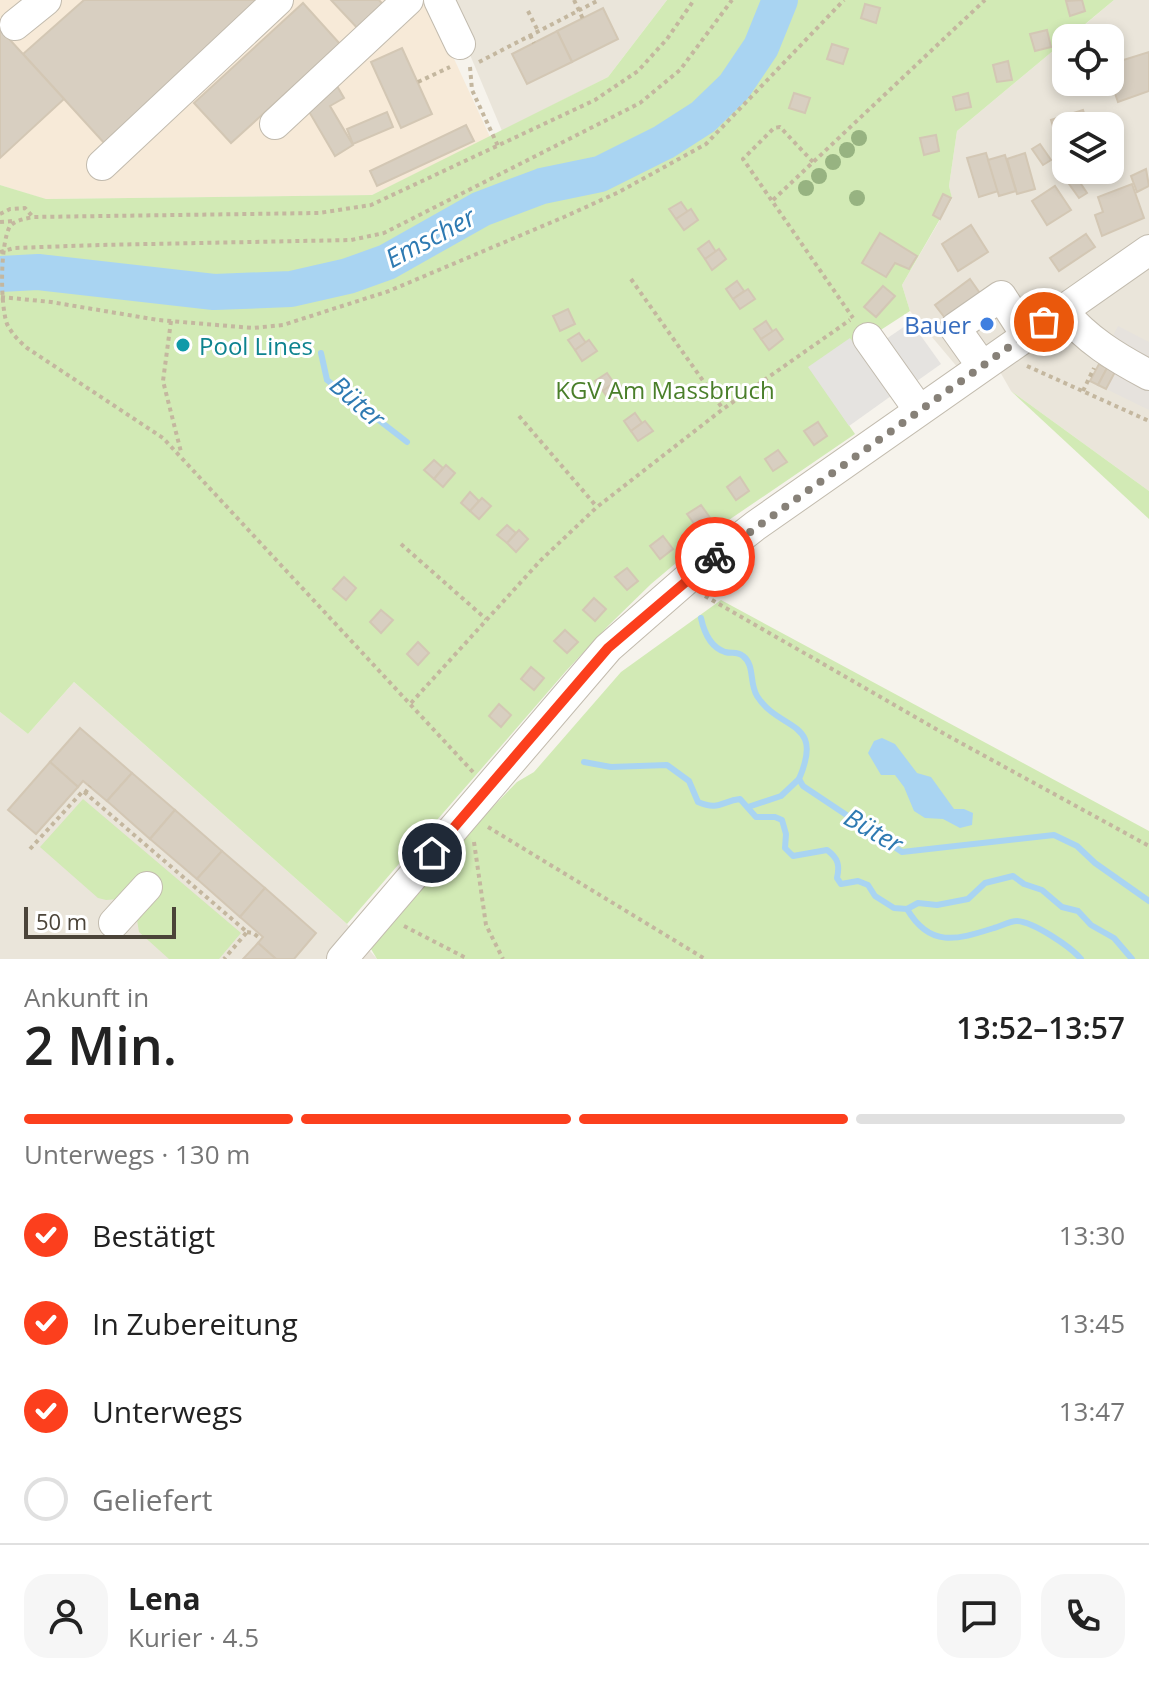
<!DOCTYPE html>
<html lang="de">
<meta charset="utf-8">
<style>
body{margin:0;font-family:"Open Sans",sans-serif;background:#f6f6f6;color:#222;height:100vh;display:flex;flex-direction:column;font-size:30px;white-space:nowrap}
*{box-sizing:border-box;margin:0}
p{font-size:26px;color:#767676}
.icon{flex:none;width:44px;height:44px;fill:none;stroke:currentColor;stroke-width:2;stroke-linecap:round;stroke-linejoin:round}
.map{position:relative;height:959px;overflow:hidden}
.drawer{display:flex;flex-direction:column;background:#fff;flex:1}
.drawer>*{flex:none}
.tools{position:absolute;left:1052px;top:24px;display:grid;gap:16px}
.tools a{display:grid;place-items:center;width:72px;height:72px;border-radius:16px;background:#fff;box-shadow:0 4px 12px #0003;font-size:40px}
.scale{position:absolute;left:24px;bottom:20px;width:152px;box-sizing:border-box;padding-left:8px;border:4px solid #4b4439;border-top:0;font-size:22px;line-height:28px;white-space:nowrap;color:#4b4439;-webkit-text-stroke:6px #fff;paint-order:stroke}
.pin{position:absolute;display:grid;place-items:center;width:68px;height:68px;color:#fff;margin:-34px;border:4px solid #fff;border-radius:50%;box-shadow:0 2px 8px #0007}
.courier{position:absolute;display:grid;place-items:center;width:80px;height:80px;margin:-40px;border:6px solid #fc3f1d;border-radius:50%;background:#fff;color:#222;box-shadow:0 2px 10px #0007}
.head em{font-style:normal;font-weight:600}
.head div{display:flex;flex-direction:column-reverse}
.head{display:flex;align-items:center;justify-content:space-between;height:136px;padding:0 24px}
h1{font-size:52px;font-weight:600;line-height:60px}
.bar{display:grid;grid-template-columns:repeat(4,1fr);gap:12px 8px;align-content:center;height:96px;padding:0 24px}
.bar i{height:10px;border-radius:6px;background:#e0e0e0}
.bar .selected{background:#fc3f1d}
.bar p{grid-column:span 4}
.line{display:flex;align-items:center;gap:20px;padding:0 24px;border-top:2px solid #e0e0e0}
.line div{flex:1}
.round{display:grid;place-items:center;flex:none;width:84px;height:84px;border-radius:24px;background:#f6f6f6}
ol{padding:0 24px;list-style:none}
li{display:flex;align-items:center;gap:24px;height:88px}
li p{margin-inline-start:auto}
li .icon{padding:8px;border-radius:50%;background:#fc3f1d;color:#fff;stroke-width:4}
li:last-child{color:#767676}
li i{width:44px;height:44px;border:4px solid #e0e0e0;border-radius:50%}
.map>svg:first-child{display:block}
.residential{fill:#eae5da;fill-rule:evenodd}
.commercial{fill:#f7ead8}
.industrial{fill:#e6e2dd}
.green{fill:#d2eab5}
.parking{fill:#e5e3e0}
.water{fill:#a9d4f2}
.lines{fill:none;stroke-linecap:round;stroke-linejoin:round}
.stream{stroke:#a9d4f2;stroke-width:6}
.river{stroke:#a9d4f2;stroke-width:36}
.building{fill:#d8cfc1;stroke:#d3c7b4;stroke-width:2}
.minor-casing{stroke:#c2bbae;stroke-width:32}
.path{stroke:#c4b79f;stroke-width:4;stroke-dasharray:4 4;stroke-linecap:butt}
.minor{stroke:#fff;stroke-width:30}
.tree{fill:#97b381}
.done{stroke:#878178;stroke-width:8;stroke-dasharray:0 14.4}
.route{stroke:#fc3f1d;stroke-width:10}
.shop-dot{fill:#3f7fe0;stroke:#fff;stroke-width:3}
.culture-dot{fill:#0f9aa8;stroke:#fff;stroke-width:3}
.labels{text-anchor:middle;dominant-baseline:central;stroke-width:6;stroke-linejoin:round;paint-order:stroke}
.shop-label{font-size:24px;fill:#366cbe;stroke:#fff;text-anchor:end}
.culture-label{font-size:24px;fill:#0d838f;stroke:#fff;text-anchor:start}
.park-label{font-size:24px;fill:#4a7f2a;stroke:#fff}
.water-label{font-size:26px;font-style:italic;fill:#2e7ab2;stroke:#fff}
</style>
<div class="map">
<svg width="1149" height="959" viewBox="0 0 1149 959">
<rect width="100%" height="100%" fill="#f6f3ec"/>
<g class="residential">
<polygon points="447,0 667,0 608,77 502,131"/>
<path d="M1114,0h35v491l-138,-100 -20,-35 -27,19 -54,-64 -8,-26 50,-86 -3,-13 8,-55 109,-91v42h44v-44h-41zM1066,126h44v44h-44z"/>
<polygon points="74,682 347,924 377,959 0,959 0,712 28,734"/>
</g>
<polygon class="commercial" points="0,0 427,0 490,137 372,195 45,199 0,185"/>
<polygon class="industrial" points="1118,326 1149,342 1149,410 1090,381"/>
<g class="green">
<polygon points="667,0 1114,0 957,131 949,186 952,198 902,285 910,311 856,346 809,367 855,434 720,526 651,584 608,626 566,671 347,924 74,682 28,734 0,712 0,185 46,199 372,195 608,77"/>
<polygon points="1011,391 1149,491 1149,519"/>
<polygon points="721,600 1149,831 1149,959 377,959 371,949 458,843 517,782 534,772 621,672"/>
<polygon points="83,799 241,933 219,959 169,959 139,932 136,914 119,899 106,900 98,898 40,847"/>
</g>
<g class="parking">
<polygon points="911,322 941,364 900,393 870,350"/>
<polygon points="850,338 891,396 849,426 808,367"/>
</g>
<polygon class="water" points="882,738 895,744 917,773 931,777 954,809 964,809 973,813 972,825 960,828 943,819 925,818 914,811 904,787 895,775 881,775 868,753 874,741"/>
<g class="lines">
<g class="stream">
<polyline points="306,285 306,297"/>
<polyline points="321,353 327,380 407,442"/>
<path d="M701,618c3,14 9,29 24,34 7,2 12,-1 18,4 12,9 6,27 14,40 23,36 68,23 42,83l4,7 99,66 152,-17 23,11 18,17 54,38"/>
<path d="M584,762l27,5 56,-2 22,16 9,21c21,9 24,-1 42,-3l16,18h19l7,3 4,14 -1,14 8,8 34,-6c11,8 13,15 10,28l4,6 17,-3 10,4 7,11 19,12 13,1c23,39 49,31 87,19 7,-2 16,-7 23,-7 17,1 54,26 64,38"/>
<polyline points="748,807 781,796 799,779"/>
<polyline points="907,909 918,903 937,905 968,899 985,883 1013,876 1024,884 1042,890 1062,907 1078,911 1091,925 1114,938 1132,959"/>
</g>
<polyline class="river" points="0,274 38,272 214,292 291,289 348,276 387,262 481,209 542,186 600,174 664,142 703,117 734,87 761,47 780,0"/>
</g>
<g class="building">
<polygon points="84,0 267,0 106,145 23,54"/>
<polygon points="331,0 379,0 387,9 362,33"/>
<polygon points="1082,0 1085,11 1070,16 1066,1"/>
<polygon points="303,3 340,44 231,143 194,103"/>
<polygon points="865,4 880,8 876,23 861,18"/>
<polygon points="603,8 618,39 572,62 557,31"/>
<polygon points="0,29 64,99 0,158"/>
<polygon points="1047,30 1051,47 1035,51 1030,34"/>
<polygon points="557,31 572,62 527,84 512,54"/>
<polygon points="832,44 848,49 843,64 827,59"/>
<polygon points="402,48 432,114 401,128 371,62"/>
<polygon points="1149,52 1149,91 1118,102 1111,82 1120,79 1114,63"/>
<polygon points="1008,61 1012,80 997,82 993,65"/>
<polygon points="337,86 344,98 330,106 353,145 335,156 304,103"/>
<polygon points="794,93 810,98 805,113 789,108"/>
<polygon points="968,93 971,107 956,110 953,97"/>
<polygon points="1083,110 1088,126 1066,126 1066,155 1062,156 1051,120"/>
<polygon points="387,112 393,127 353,144 347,129"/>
<polygon points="466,125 474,141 377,186 370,171"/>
<polygon points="936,135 939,151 924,155 920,138"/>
<polygon points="1040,144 1051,160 1043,165 1032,149"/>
<polygon points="986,153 998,191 979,197 967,158"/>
<polygon points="1025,153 1035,189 1017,194 1007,159"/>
<polygon points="1005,155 1016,191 999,196 988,160"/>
<polygon points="1146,169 1149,186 1137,192 1131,176"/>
<polygon points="1077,178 1087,193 1079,198 1069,184"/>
<polygon points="1132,184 1144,218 1102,236 1095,215 1103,212 1098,197"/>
<polygon points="1055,186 1071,210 1047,225 1032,201"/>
<polygon points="943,194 951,198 940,219 933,215"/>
<polygon points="681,202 688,212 676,219 669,209"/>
<polygon points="691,209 698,220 684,230 676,219"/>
<polygon points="971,225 988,252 958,271 942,244"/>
<polygon points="880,233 917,256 909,269 895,263 886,277 862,263"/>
<polygon points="1086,234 1095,247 1059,271 1050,258"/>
<polygon points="709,241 716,252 705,259 698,249"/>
<polygon points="719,249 726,259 712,270 705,259"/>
<polygon points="970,279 984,299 948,322 935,305"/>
<polygon points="737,281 744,291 733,299 726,289"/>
<polygon points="883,286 895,296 876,317 864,307"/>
<polygon points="748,289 755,299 740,309 733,299"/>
<polygon points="568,309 575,324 560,331 553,316"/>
<polygon points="766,321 773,332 761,339 754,329"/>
<polygon points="776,329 783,339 769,350 761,339"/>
<polygon points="579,333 586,343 575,350 568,340"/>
<polygon points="589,340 597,351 582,361 575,350"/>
<polygon points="1099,364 1107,368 1098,385 1090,381"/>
<polygon points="1107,368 1115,372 1106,389 1098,385"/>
<polygon points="607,373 614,383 603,391 595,381"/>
<polygon points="617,380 624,391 610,401 603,391"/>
<polygon points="635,413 642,423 631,431 624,421"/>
<polygon points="645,421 653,431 638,441 631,431"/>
<polygon points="818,422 827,436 814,445 804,431"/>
<polygon points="778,450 787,462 773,471 765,459"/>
<polygon points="434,460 443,468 434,479 424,470"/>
<polygon points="446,465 455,473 443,487 434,479"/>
<polygon points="740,477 749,491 736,500 727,487"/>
<polygon points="470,492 479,501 470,511 461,503"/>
<polygon points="482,498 491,506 479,519 470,511"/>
<polygon points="701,505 711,519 698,529 687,514"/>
<polygon points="507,525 516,533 507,543 497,535"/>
<polygon points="519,530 528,539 516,552 507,543"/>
<polygon points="663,536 673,549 660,559 650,546"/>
<polygon points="627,568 638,581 627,590 615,577"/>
<polygon points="344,577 356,588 346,600 333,589"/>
<polygon points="594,598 606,609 595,621 583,610"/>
<polygon points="381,610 393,620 381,633 370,622"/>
<polygon points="565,630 578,642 567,653 554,641"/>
<polygon points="418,642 429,653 418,665 407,654"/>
<polygon points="531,667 544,678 534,690 521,679"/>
<polygon points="499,704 511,715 501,727 489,716"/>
<polygon points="80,728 132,773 107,801 83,781 78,787 50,762"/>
<polygon points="50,762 78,787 36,834 8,810"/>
<polygon points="132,773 175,810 150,839 107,801"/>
<polygon points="175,810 222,851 197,879 150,839"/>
<polygon points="222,851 265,888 240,917 197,879"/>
<polygon points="265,888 316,933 294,959 276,959 258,943 263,937 240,917"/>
<polygon points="258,943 276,959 243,959"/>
</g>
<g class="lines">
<defs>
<g id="minor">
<polyline points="439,0 460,44"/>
<polyline points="15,25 46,0"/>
<polyline points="275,124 408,0"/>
<polyline points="102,165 278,0"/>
<path d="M1062,310c25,30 53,47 87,65"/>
<polyline points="868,338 919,410"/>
<polyline points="982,366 955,328 1001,296 1026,335"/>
<polyline points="114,923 147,887"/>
<polyline points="342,959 608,648 687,579 755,526 1149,250"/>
</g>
</defs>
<use href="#minor" class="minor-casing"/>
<g class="path">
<polyline points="574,0 583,19"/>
<polyline points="528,11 538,31"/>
<polyline points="530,35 534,43"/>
<polyline points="479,62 599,0"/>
<polyline points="470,67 472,90 498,146"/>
<polyline points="418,82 450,67"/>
<polyline points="813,162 780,127 774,128 743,159 853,318"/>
<polyline points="773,200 985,0"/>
<polyline points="0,214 10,209 25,208 33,217"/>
<polyline points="0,222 13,221"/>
<polyline points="0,252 14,248 99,245 351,240 384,233 640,103 680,70 732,0"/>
<polyline points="631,279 723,409"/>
<polyline points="1,297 51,302 158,320 253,328 283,325 389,291 564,217 619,192 706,144 844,0"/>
<polyline points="171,321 163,381 181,452"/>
<polyline points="1027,366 1149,421"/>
<polyline points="1083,391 1094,368"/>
<polyline points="519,416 597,507"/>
<polyline points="401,544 486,619"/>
<polyline points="705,596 950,737 1149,846"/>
<polyline points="411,703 541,560 597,507 723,409 850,320"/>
<path d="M473,772l-310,-334 -136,-90c-8,-7 -15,-14 -20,-24 -7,-20 -7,-80 3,-98 6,-6 14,-7 23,-9l286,-4 52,-8 224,-105 43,-29 29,-32 27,-39"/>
<polyline points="85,793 90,786"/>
<polyline points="488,827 705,959"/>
<polyline points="474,842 486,925 503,959"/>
<polyline points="30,849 83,791 247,932 224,959"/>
<polyline points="404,926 468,959"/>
<polyline points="247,932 253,933 261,939"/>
</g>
<use href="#minor" class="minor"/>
</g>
<g class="tree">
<circle cx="859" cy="138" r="8"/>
<circle cx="847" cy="150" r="8"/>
<circle cx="833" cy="162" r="8"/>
<circle cx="819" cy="176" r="8"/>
<circle cx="806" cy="188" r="8"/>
<circle cx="857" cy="198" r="8"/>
</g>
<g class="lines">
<polyline class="done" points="715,557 1044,322"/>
<polyline class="route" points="432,853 608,648 715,557"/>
</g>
<circle class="shop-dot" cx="987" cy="324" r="8"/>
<circle class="culture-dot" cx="183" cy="345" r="8"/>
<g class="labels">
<g class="shop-label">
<text x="971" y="324">Bauer</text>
</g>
<g class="culture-label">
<text x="199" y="345">Pool Lines</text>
</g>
<g class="park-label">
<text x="665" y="389">KGV Am Massbruch</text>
</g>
<g class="water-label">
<text transform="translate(430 237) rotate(-28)">Emscher</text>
<text transform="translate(358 401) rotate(41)">Büter</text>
<text transform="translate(874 830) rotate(30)">Büter</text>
</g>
</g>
</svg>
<div class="tools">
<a><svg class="icon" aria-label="locate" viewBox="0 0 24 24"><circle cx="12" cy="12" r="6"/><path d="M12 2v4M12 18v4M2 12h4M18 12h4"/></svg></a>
<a><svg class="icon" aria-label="layers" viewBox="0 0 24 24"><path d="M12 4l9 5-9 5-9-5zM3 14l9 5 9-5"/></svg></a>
</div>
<div class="scale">50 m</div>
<div class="pin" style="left:1044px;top:322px;background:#ea580c"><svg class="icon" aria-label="bag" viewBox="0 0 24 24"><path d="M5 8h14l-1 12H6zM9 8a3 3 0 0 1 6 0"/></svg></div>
<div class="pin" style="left:432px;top:853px;background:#1f2937"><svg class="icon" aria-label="home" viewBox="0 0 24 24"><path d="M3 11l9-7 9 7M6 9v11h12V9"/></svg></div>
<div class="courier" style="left:715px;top:557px"><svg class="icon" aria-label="bike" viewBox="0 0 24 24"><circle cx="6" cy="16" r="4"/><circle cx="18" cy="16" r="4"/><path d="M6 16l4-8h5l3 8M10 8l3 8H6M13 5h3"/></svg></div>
</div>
<section class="drawer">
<div class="head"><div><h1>2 Min.</h1><p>Ankunft in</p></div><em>13:52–13:57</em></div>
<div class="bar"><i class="selected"></i><i class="selected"></i><i class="selected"></i><i></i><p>Unterwegs · 130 m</p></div>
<ol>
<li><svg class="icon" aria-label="check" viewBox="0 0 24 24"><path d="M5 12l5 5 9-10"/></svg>Bestätigt<p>13:30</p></li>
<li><svg class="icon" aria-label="check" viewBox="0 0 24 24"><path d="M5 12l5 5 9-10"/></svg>In Zubereitung<p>13:45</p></li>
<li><svg class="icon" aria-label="check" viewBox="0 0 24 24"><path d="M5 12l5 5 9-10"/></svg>Unterwegs<p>13:47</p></li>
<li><i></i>Geliefert</li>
</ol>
<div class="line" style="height:144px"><a class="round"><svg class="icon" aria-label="person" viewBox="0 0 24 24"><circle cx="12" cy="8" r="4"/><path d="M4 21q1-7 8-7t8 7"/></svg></a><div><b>Lena</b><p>Kurier · 4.5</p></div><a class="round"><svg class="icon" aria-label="chat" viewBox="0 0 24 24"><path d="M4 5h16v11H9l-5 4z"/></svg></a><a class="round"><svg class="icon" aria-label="phone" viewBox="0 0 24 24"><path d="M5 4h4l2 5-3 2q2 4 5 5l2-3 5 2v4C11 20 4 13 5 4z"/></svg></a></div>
</section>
